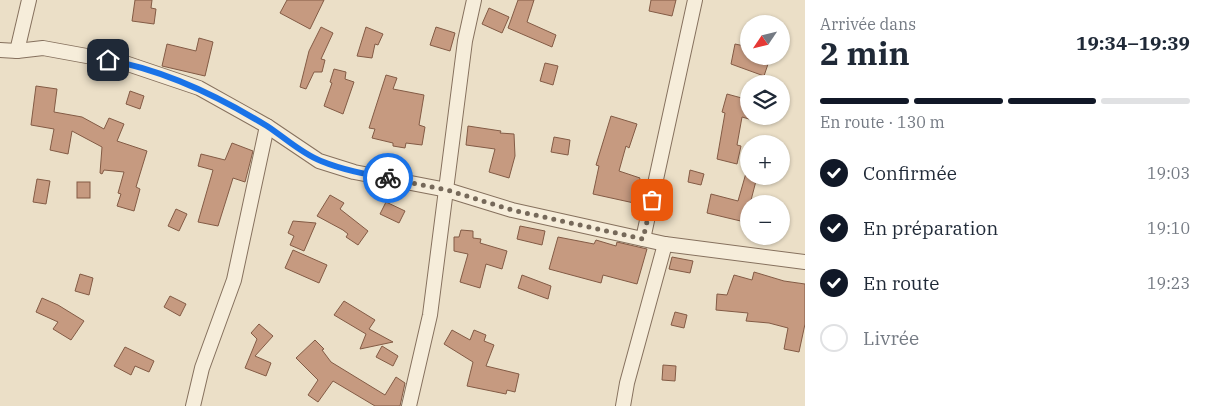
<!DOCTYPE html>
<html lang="fr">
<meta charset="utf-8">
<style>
body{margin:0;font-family:"IBM Plex Serif",serif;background:#f6f6f7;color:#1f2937;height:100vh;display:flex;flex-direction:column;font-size:19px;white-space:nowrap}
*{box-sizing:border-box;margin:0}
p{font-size:16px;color:#747a83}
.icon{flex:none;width:28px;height:28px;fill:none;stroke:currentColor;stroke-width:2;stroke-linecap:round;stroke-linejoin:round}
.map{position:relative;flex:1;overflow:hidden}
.details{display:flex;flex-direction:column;background:#fff;width:400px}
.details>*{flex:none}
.needle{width:32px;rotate:235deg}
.tools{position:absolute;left:740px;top:15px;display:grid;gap:10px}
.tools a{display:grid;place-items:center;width:50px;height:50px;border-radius:50%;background:#fff;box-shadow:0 1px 4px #0004;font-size:25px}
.pin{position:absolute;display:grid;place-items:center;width:42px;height:42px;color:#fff;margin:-21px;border-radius:10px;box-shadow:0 2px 8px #0006}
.courier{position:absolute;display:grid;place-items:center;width:50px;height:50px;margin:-25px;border:4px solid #1a73e8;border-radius:50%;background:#fff;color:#222;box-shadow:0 1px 6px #0007}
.head em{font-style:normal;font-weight:800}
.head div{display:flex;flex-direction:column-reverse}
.head{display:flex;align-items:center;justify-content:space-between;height:85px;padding:0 15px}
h1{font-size:32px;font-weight:800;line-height:38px}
.bar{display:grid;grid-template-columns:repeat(4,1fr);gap:8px 5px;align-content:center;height:60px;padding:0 15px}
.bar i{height:6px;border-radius:4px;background:#e0e1e3}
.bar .active{background:#111827}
.bar p{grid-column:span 4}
ol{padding:0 15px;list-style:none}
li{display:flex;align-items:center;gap:15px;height:55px}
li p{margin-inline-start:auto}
li .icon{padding:5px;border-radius:50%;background:#111827;color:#fff;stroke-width:4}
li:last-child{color:#747a83}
li i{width:28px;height:28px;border:2px solid #e0e1e3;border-radius:50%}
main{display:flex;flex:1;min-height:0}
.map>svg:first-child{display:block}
.building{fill:#c69a80;stroke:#835b45}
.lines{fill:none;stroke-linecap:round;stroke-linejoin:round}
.minor-casing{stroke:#86715e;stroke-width:16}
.minor{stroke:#f6edda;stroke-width:14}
.done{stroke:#76695a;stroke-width:5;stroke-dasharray:0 9}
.route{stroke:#1a73e8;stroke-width:6}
</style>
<main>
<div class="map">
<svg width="805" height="406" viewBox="0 0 805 406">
<rect width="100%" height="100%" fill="#ebdfc7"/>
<g class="building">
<polygon points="135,0 152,0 151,8 156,9 154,24 132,21"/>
<polygon points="287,0 324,0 310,29 280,13"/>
<polygon points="518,0 534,0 527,22 556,35 552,47 508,28"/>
<polygon points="651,0 676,0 672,16 649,11"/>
<polygon points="489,8 509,17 502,33 482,24"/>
<polygon points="321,27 333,33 321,59 325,60 322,72 314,72 306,89 300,87 309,51"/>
<polygon points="366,27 383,34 378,45 375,44 372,58 357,56"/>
<polygon points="436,27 455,33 450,51 430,45"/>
<polygon points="199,38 213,42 205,76 162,66 167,44 196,51"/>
<polygon points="735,44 749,47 749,56 769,61 764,76 731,64"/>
<polygon points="545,63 558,66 553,85 540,81"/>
<polygon points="334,69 346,72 345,79 354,82 343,114 324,106 332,83 330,82"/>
<polygon points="386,75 397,78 393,89 424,95 419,125 425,127 422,145 406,143 405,148 393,146 393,143 372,138 375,129 369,128"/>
<polygon points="36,86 57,89 54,112 82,117 104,129 109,118 124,124 117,141 147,151 136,187 140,189 134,211 117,206 121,194 118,193 124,172 104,170 102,174 100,173 102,147 72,131 68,154 50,150 54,129 31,125"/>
<polygon points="130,91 144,96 140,109 126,104"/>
<polygon points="727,94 749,100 749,119 742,117 737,145 741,146 737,164 717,159 725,113 722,112"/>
<polygon points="611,116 637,124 629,148 626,146 619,171 640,178 634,203 593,194 599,166 596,165"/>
<polygon points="468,126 501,131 500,133 514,134 515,156 509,178 489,172 495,149 466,145"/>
<polygon points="554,137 570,140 568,155 551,152"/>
<polygon points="232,143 253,151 245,182 233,178 218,226 198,222 213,170 198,166 201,154 225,160"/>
<polygon points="690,170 704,174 701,185 688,182"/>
<polygon points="746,173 749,176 757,177 750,204 749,204 749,223 707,213 711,194 738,201"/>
<polygon points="37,179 50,181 46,204 33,202"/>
<rect x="77" y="182" width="13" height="16"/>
<polygon points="330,195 344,203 340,209 368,231 358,245 346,237 348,234 343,230 317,216"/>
<polygon points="386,202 405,211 399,223 380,214"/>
<polygon points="176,209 187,214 179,231 168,226"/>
<polygon points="293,221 316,223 304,251 290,245 294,236 288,233"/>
<polygon points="520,226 545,231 542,245 517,239"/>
<polygon points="461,230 473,231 473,238 481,239 480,243 507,251 502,269 486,264 480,288 460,282 468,254 454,251 454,237 459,237"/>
<polygon points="558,237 594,244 596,240 616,246 617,242 647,249 637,284 603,275 601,283 549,269"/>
<polygon points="293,250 327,265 319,283 285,268"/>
<polygon points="672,257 693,261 690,273 669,269"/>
<polygon points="754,272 784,281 805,284 805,324 799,352 784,349 788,328 769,323 746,321 748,313 716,310 717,294 727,295 734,275 752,280"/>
<polygon points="80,274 93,278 89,295 75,291"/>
<polygon points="522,275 551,286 548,299 518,288"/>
<polygon points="170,296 186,304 180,316 164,307"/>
<polygon points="42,298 58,305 84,321 71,340 53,329 58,322 36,312"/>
<polygon points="344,301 375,320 369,329 393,342 360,349 366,334 334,315"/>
<polygon points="675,312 687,315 684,328 671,325"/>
<polygon points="259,324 273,336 255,356 271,363 266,376 245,368 257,339 251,333"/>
<polygon points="452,330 470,340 474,330 486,335 484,341 494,345 486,366 519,374 515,392 507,390 506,394 467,386 473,362 444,344"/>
<polygon points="315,340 324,349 322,350 331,362 385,395 396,377 405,383 400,406 375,406 333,381 318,402 308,395 318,380 296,358"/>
<polygon points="382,346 398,356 393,366 376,357"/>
<polygon points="125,347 154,361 149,372 135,366 131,375 114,366"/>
<polygon points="663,365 676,366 675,381 662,380"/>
</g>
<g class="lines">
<defs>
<g id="minor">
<polyline points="0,50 17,51 43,48 125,63 199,88 267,126 319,161 354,172 447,190 512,210 665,244 805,262"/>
<polyline points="17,51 29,0"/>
<polyline points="643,239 695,0"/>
<polyline points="193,406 202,368 234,280 267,126"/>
<polyline points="409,406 430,315 465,41 474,0"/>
<polyline points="623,406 627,383 665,244"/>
</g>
</defs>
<use href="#minor" class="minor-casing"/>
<use href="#minor" class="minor"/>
</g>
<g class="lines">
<polyline class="done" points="388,178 447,190 512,210 643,239 652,200"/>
<path class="route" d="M108,60c57,10 110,36 159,66 17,11 35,28 54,35 22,9 44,13 67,17"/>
</g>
</svg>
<div class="tools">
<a><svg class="needle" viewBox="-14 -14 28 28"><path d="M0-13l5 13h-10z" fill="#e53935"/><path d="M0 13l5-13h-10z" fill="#747a83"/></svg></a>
<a><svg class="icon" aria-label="layers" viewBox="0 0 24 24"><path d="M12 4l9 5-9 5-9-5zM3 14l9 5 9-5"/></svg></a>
<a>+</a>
<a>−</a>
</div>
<div class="pin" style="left:652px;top:200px;background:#ea580c"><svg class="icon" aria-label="bag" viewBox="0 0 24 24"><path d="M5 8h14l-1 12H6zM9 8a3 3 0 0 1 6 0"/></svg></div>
<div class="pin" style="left:108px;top:60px;background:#1f2937"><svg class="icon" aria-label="home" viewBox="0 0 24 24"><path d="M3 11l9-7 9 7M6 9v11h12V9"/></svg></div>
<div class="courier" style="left:388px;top:178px"><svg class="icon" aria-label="bike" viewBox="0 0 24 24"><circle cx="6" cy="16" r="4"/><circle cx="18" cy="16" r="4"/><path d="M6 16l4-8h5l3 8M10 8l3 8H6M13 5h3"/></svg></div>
</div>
<section class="details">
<div class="head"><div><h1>2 min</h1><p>Arrivée dans</p></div><em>19:34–19:39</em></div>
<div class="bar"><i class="active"></i><i class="active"></i><i class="active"></i><i></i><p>En route · 130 m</p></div>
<ol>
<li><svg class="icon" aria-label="check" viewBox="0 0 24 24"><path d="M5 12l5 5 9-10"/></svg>Confirmée<p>19:03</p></li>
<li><svg class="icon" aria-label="check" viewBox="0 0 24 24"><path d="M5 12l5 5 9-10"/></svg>En préparation<p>19:10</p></li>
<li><svg class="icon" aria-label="check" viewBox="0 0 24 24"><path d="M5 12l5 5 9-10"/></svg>En route<p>19:23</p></li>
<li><i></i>Livrée</li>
</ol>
</section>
</main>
